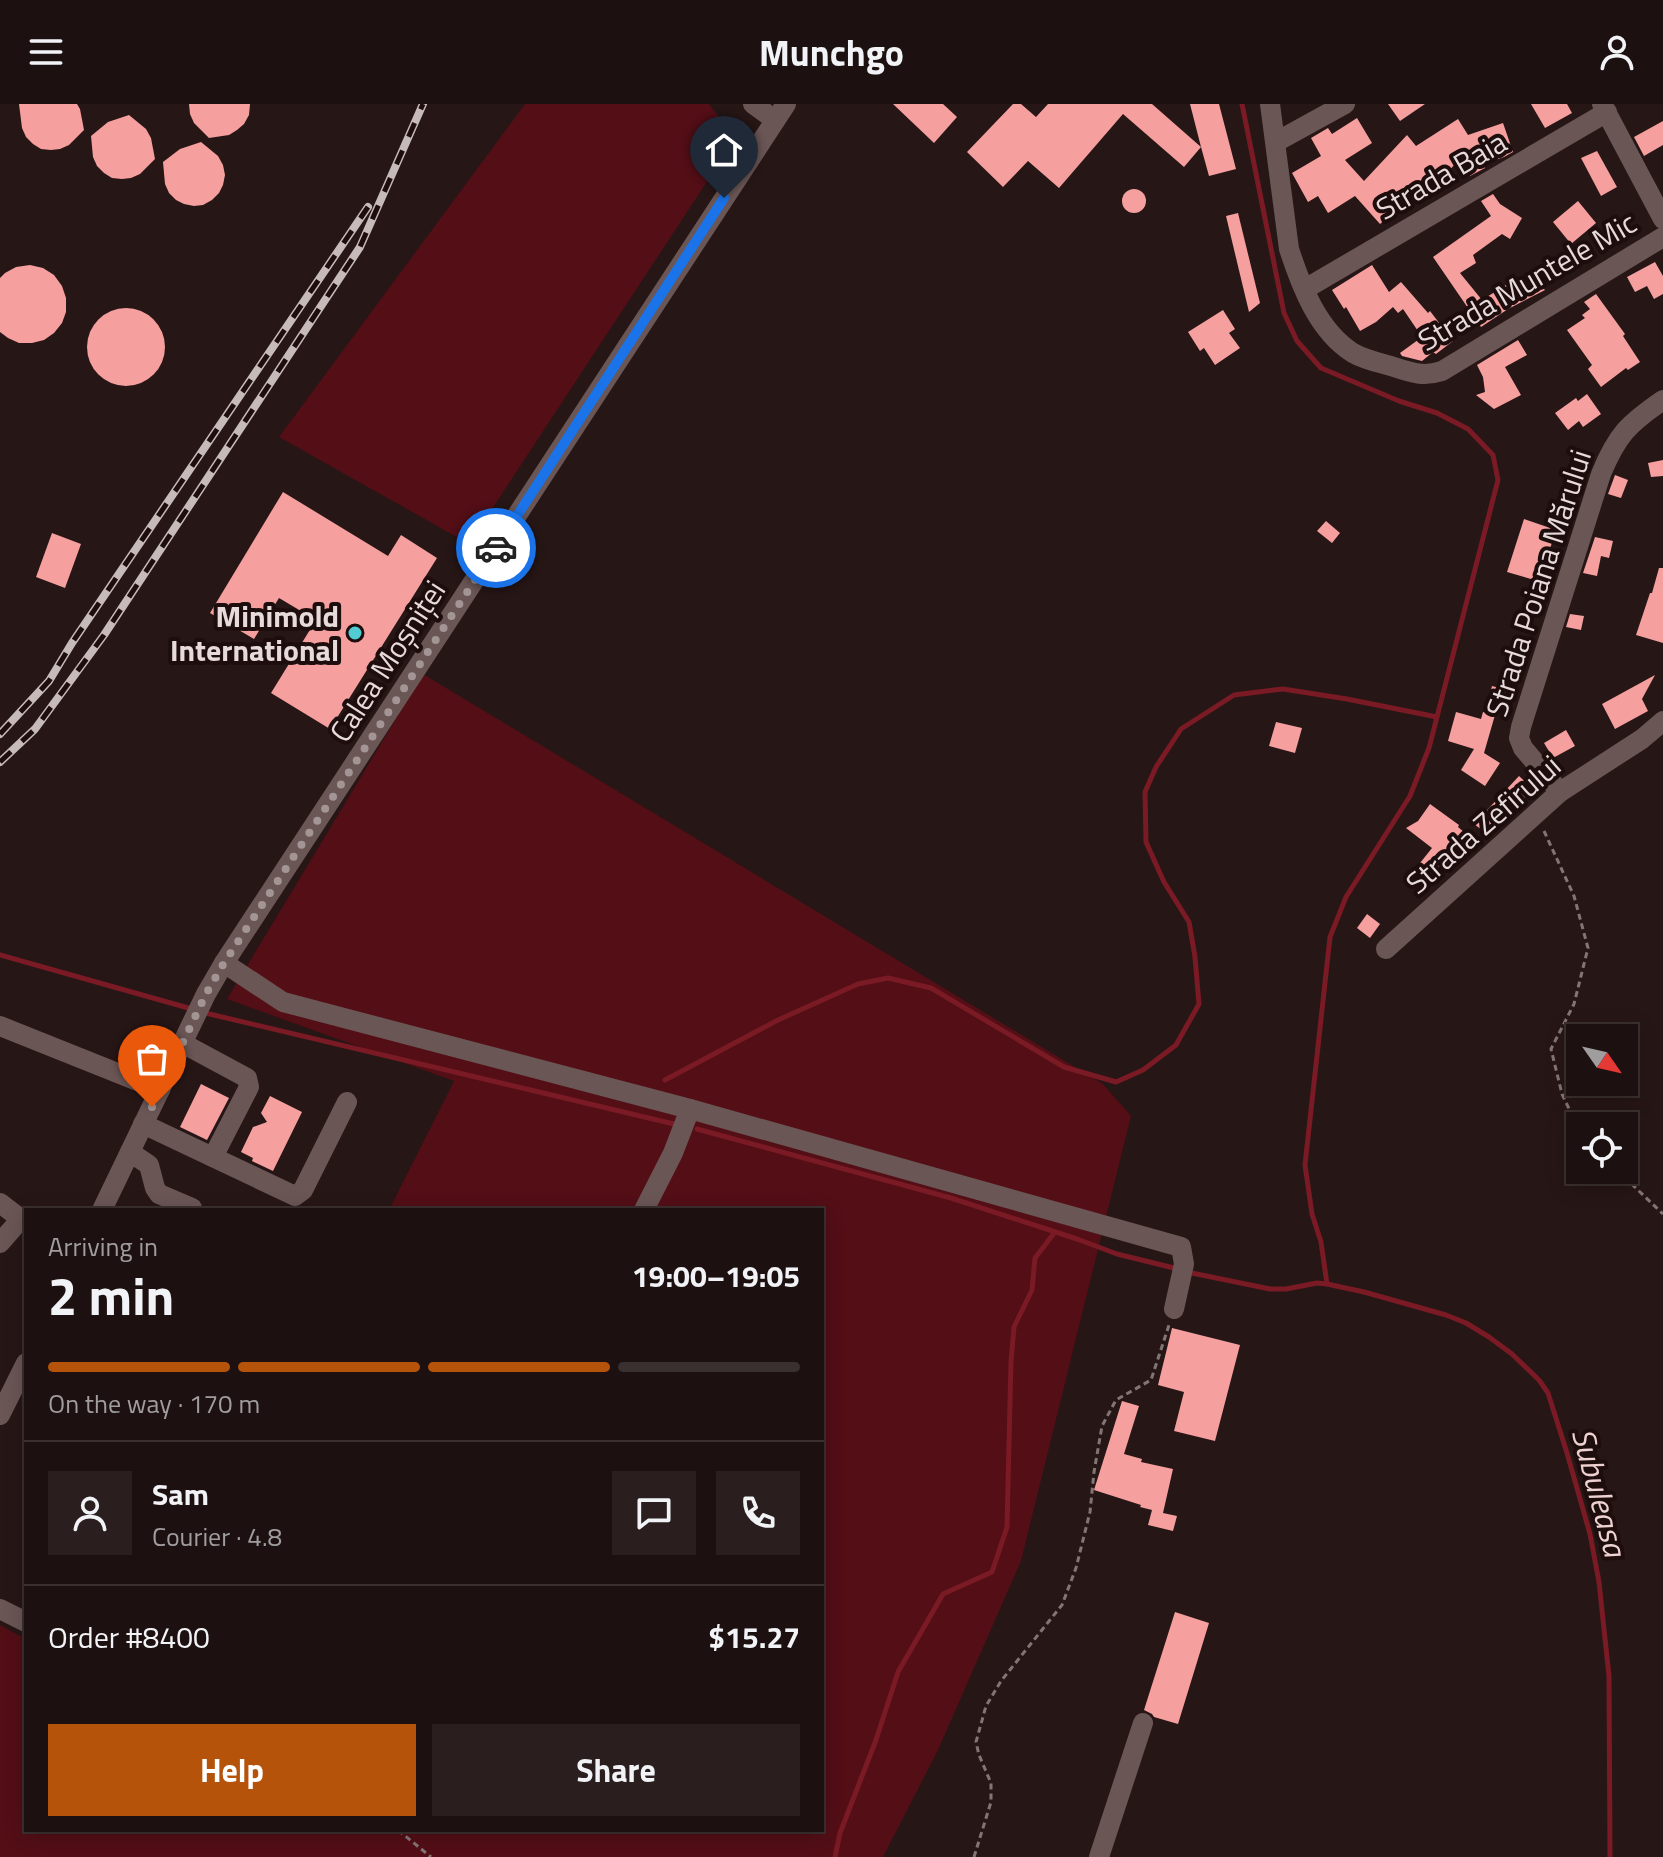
<!DOCTYPE html>
<meta charset="utf-8">
<style>
body{margin:0;font-family:"Titillium Web",sans-serif;background:#2a1e1e;color:#f1f3f6;height:100vh;display:flex;flex-direction:column;font-size:30px;white-space:nowrap}
*{box-sizing:border-box;margin:0}
p{font-size:26px;color:#a09d9f}
.icon{flex:none;width:44px;height:44px;fill:none;stroke:currentColor;stroke-width:2;stroke-linecap:round;stroke-linejoin:round}
.map{position:relative;flex:1;overflow:hidden}
.side{position:absolute;left:24px;top:1104px;width:800px;height:624px;display:flex;flex-direction:column;background:#1d1010;border-radius:0px;box-shadow:0 4px 20px #0003,0 0 0 2px #3b3030}
.side>*{flex:none}
.needle{width:52px;rotate:124deg}
.controls{position:absolute;left:1566px;top:920px;display:grid;gap:16px}
.controls a{display:grid;place-items:center;width:72px;height:72px;border-radius:0px;background:#1d1010;box-shadow:0 4px 20px #0003,0 0 0 2px #3b3030;font-size:40px}
.pin{position:absolute;display:grid;place-items:center;width:68px;height:68px;color:#fff;margin:-82px -34px;border-radius:50% 50% 50% 0;rotate:-45deg;box-shadow:0 0 8px #0007}
.pin .icon{rotate:45deg}
.courier{position:absolute;display:grid;place-items:center;width:80px;height:80px;margin:-40px;border:6px solid #1a73e8;border-radius:50%;background:#fff;color:#222;box-shadow:0 2px 10px #0007}
.headline em{font-style:normal;font-weight:700}
.headline div{display:flex;flex-direction:column-reverse}
.headline{display:flex;align-items:center;justify-content:space-between;height:136px;padding:0 24px}
h1{font-size:52px;font-weight:700;line-height:60px}
.bar{display:grid;grid-template-columns:repeat(4,1fr);gap:12px 8px;align-content:center;height:96px;padding:0 24px}
.bar i{height:10px;border-radius:6px;background:#3b3030}
.bar .selected{background:#b45309}
.bar p{grid-column:span 4}
.line{display:flex;align-items:center;gap:20px;padding:0 24px;border-top:2px solid #3b3030}
.line div{flex:1}
.round{display:grid;place-items:center;flex:none;width:84px;height:84px;border-radius:0px;background:#2a1e1e}
.action{display:flex;gap:16px;margin-top:auto;padding:16px 24px}
.action a{flex:1;height:92px;border-radius:0px;background:#b45309;color:#fff;font-size:32px;font-weight:700;line-height:92px;text-align:center}
.action a+a{background:#2a1e1e;color:#f1f3f6}
header{display:flex;justify-content:space-between;align-items:center;height:104px;padding:0 24px;background:#1d1010;font-size:36px;font-weight:700}
.map>svg:first-child{display:block}
.green{fill:#530e16}
.lines{fill:none;stroke-linecap:round;stroke-linejoin:round}
.stream{stroke:#7a1a24;stroke-width:5}
.building{fill:#f69f9f}
.path{stroke:#847575;stroke-width:3;stroke-dasharray:6 4;stroke-linecap:butt}
.minor{stroke:#6a5655;stroke-width:20}
.rail-casing{stroke:#c7baba;stroke-width:8}
.rail{stroke:#1d0d0d;stroke-width:5;stroke-dasharray:15;stroke-linecap:butt}
.done{stroke:#a39595;stroke-width:8;stroke-dasharray:0 14.4}
.route{stroke:#1a73e8;stroke-width:10}
.poi-dot{fill:#51ccd3;stroke:#1d0d0d;stroke-width:3}
.labels{text-anchor:middle;dominant-baseline:central;stroke-width:8;stroke-linejoin:round;paint-order:stroke}
.street-label{font-size:30px;fill:#e6dada;stroke:#1d0d0d}
.poi-label{font-size:30px;font-weight:bold;fill:#e6dada;stroke:#1d0d0d;text-anchor:end}
.water-label{font-size:32px;font-style:italic;fill:#eed2d1;stroke:#1d0d0d}
</style>
<header><svg class="icon" aria-label="menu" viewBox="0 0 24 24"><path d="M4 6h16M4 12h16M4 18h16"/></svg>Munchgo<svg class="icon" aria-label="person" viewBox="0 0 24 24"><circle cx="12" cy="8" r="4"/><path d="M4 21q1-7 8-7t8 7"/></svg></header>
<div class="map">
<svg width="1663" height="1753" viewBox="0 0 1663 1753">
<rect width="100%" height="100%" fill="#271616"/>
<g class="green">
<polygon points="525,0 709,0 735,35 469,440 279,333"/>
<polygon points="423,570 1103,980 1131,1012 1021,1457 938,1646 883,1753 0,1753 0,1521 26,1535 26,1726 822,1726 822,1106 389,1106 454,977 227,895"/>
</g>
<g class="lines">
<g class="stream">
<polyline points="1242,0 1284,209 1297,237 1321,264 1399,297 1437,309 1468,325 1493,351 1498,376 1429,644 1410,692 1346,793 1330,833 1305,1061 1312,1110 1321,1138 1327,1180"/>
<polyline points="0,851 192,905"/>
<polyline points="201,908 674,1020"/>
<polyline points="665,976 778,916 858,880 888,874 931,884 1064,963 1116,978 1143,966 1176,941 1199,900 1195,853 1189,818 1164,778 1146,738 1145,688 1156,663 1181,625 1234,591 1283,585 1347,595 1437,613"/>
<polyline points="697,1025 951,1094 1077,1135 1117,1150 1178,1165"/>
<polyline points="1187,1168 1270,1185 1286,1185 1317,1179 1327,1180 1364,1188 1446,1211 1466,1219 1489,1233 1512,1250 1539,1276 1548,1289 1567,1349 1590,1430 1599,1478 1609,1572 1610,1753"/>
<polyline points="835,1753 840,1729 876,1636 898,1568 943,1490 992,1468 1007,1423 1011,1257 1014,1223 1032,1186 1035,1154 1055,1128"/>
</g>
</g>
<g class="building">
<polygon points="19,0 77,0 80,5 84,26 69,41 60,45 51,46 41,45 33,40 26,33 22,24"/>
<polygon points="189,0 250,0 249,11 244,20 237,26 229,31 209,34 194,19 190,10"/>
<polygon points="893,0 943,0 957,13 934,39"/>
<polygon points="1013,0 1021,0 1036,13 1048,0 1152,0 1201,43 1190,0 1219,0 1236,65 1209,72 1201,43 1184,63 1123,10 1059,84 1028,57 1003,83 967,48"/>
<polygon points="1388,0 1425,0 1400,17"/>
<polygon points="1531,0 1567,0 1572,9 1545,24"/>
<polygon points="129,11 146,25 151,34 155,55 140,70 131,74 122,75 112,74 104,69 97,62 93,53 91,32 108,18"/>
<polygon points="1357,14 1372,39 1345,56 1364,77 1407,31 1416,42 1458,15 1468,31 1503,19 1513,48 1504,53 1483,60 1485,64 1470,72 1461,54 1426,90 1425,89 1405,108 1400,103 1380,120 1355,92 1328,109 1318,92 1308,98 1292,69 1321,52 1311,34 1328,24 1332,30"/>
<polygon points="1663,17 1663,41 1644,52 1634,33"/>
<polygon points="201,38 218,52 223,61 225,71 223,81 219,89 212,96 203,101 194,102 184,100 176,96 169,89 165,80 163,58 180,45"/>
<polygon points="1597,47 1617,83 1601,92 1581,54"/>
<circle cx="1134" cy="97" r="12"/>
<polygon points="1493,90 1500,100 1522,114 1510,135 1502,130 1473,151 1476,159 1460,169 1482,196 1506,181 1509,186 1523,179 1529,167 1548,176 1541,182 1545,186 1508,205 1481,223 1433,153 1491,112 1481,97"/>
<polygon points="1578,97 1596,119 1571,140 1553,118"/>
<polygon points="1238,109 1260,199 1249,208 1226,112"/>
<polygon points="1568,146 1576,157 1561,168 1553,156"/>
<polygon points="1655,158 1663,172 1663,190 1654,195 1647,182 1635,188 1627,173"/>
<polygon points="30,161 43,164 54,171 62,182 66,194 66,208 62,219 54,229 44,236 32,239 19,239 8,234 0,228 0,174 5,169 16,163"/>
<polygon points="1372,161 1389,188 1401,178 1428,209 1430,207 1453,237 1436,250 1433,248 1422,257 1402,252 1400,249 1422,233 1403,205 1398,209 1393,203 1376,218 1360,227 1346,203 1344,205 1332,186"/>
<polygon points="1596,190 1625,230 1623,232 1640,258 1628,266 1626,264 1601,283 1588,265 1592,261 1567,226 1585,214 1582,211 1590,205 1584,198"/>
<circle cx="126" cy="243" r="39"/>
<polygon points="1223,206 1235,225 1229,229 1240,244 1215,261 1204,244 1200,247 1188,228"/>
<polygon points="1518,236 1527,251 1505,263 1521,291 1494,305 1476,291 1485,288 1483,273 1477,261"/>
<polygon points="1587,290 1601,310 1583,323 1579,317 1568,326 1555,309 1576,294 1578,297"/>
<polygon points="1663,356 1663,372 1651,373 1648,359"/>
<polygon points="1615,371 1628,376 1621,394 1608,390"/>
<polygon points="283,388 388,452 401,431 437,454 330,625 271,589 316,516 279,494 254,535 210,509"/>
<polygon points="1524,415 1556,426 1549,448 1546,447 1538,477 1507,468"/>
<polygon points="1326,417 1340,429 1332,439 1317,427"/>
<polygon points="52,429 81,440 65,484 36,473"/>
<polygon points="1595,433 1613,437 1609,454 1601,452 1597,472 1583,469"/>
<polygon points="1659,464 1663,464 1663,539 1636,531 1650,489 1652,489"/>
<polygon points="1570,510 1584,512 1581,526 1566,523"/>
<polygon points="1655,571 1642,595 1648,607 1615,625 1602,600"/>
<polygon points="1492,582 1507,586 1502,606 1487,602"/>
<polygon points="1456,608 1481,615 1483,608 1495,611 1484,649 1500,659 1485,682 1461,666 1474,645 1448,637"/>
<polygon points="1276,618 1302,624 1295,649 1269,642"/>
<polygon points="1566,626 1575,642 1553,654 1544,639"/>
<polygon points="1519,672 1533,685 1520,699 1516,696 1490,732 1474,720"/>
<polygon points="1430,700 1459,721 1458,723 1465,729 1427,781 1412,769 1432,744 1406,724 1418,717"/>
<polygon points="1367,810 1380,820 1370,834 1357,824"/>
<polygon points="201,980 229,994 207,1036 180,1023"/>
<polygon points="270,992 302,1008 273,1067 252,1057 253,1054 241,1048 253,1023 267,1018 261,1009"/>
<polygon points="1172,1224 1240,1241 1215,1337 1174,1327 1184,1288 1158,1281"/>
<polygon points="1122,1297 1139,1302 1124,1350 1142,1355 1141,1358 1173,1365 1163,1409 1177,1412 1173,1427 1148,1421 1152,1406 1140,1403 1141,1401 1094,1386"/>
<polygon points="1175,1508 1209,1519 1178,1620 1154,1613 1152,1610 1144,1606"/>
</g>
<g class="lines">
<g class="path">
<polyline points="1544,727 1574,792 1588,844 1574,900 1551,945 1562,990 1580,1028"/>
<polyline points="1617,1066 1663,1110"/>
<polyline points="398,1726 431,1753"/>
<polyline points="974,1753 991,1698 991,1679 979,1651 976,1638 986,1602 1001,1577 1062,1501 1076,1464 1090,1408 1094,1368 1102,1322 1116,1296 1151,1276 1169,1221"/>
</g>
<g class="minor">
<polyline points="753,0 775,16"/>
<path d="M1270,0l19,145c12,37 29,82 64,104 12,7 28,10 41,14 18,6 30,10 48,4l221,-134"/>
<polyline points="1602,0 1663,115"/>
<polyline points="1276,38 1345,0"/>
<polyline points="1305,185 1607,8"/>
<path d="M1560,688l-37,-44 -4,-10 2,-11 80,-253c16,-39 27,-50 62,-74"/>
<polyline points="1386,845 1560,688 1642,635 1663,617"/>
<polyline points="224,859 283,898 690,1005 1181,1143 1184,1160 1174,1205"/>
<polyline points="0,922 160,986"/>
<polyline points="182,939 247,974 249,983 213,1053"/>
<polyline points="143,1020 295,1092 303,1086 347,998"/>
<polyline points="130,1048 149,1061 155,1084 159,1090 192,1104"/>
<polyline points="0,1099 26,1119"/>
<polyline points="102,1106 206,890 224,859 786,0"/>
<polyline points="644,1106 673,1049 690,1005"/>
<polyline points="0,1139 21,1115"/>
<polyline points="0,1311 26,1259"/>
<polyline points="0,1505 26,1518"/>
<polyline points="1099,1753 1143,1619"/>
</g>
<defs>
<g id="rail">
<polyline points="0,630 49,577 72,539 368,103"/>
<polyline points="0,658 35,625 104,531 360,143 423,0"/>
</g>
</defs>
<use href="#rail" class="rail-casing"/>
<use href="#rail" class="rail"/>
</g>
<g class="lines">
<polyline class="done" points="152,1003 206,890 224,859 496,444"/>
<polyline class="route" points="496,444 724,94"/>
</g>
<circle class="poi-dot" cx="355" cy="529" r="8"/>
<g class="labels">
<g class="street-label">
<text transform="translate(1441 71) rotate(-30)">Strada Baia</text>
<text transform="translate(1527 177) rotate(-30)">Strada Muntele Mic</text>
<text transform="translate(1538 479) rotate(-72)">Strada Poiana Mărului</text>
<text transform="translate(387 557) rotate(-57)">Calea Moșniței</text>
<text transform="translate(1483 720) rotate(-41)">Strada Zefirului</text>
</g>
<g class="poi-label">
<text x="339" y="512">Minimold<tspan x="339" dy="34">International</tspan></text>
</g>
<g class="water-label">
<text transform="translate(1600 1388) rotate(75)">Subuleasa</text>
</g>
</g>
</svg>
<div class="controls">
<a><svg class="needle" viewBox="-14 -14 28 28"><path d="M0-13l5 13h-10z" fill="#e53935"/><path d="M0 13l5-13h-10z" fill="#a09d9f"/></svg></a>
<a><svg class="icon" aria-label="locate" viewBox="0 0 24 24"><circle cx="12" cy="12" r="6"/><path d="M12 2v4M12 18v4M2 12h4M18 12h4"/></svg></a>
</div>
<div class="pin" style="left:152px;top:1003px;background:#ea580c"><svg class="icon" aria-label="bag" viewBox="0 0 24 24"><path d="M5 8h14l-1 12H6zM9 8a3 3 0 0 1 6 0"/></svg></div>
<div class="pin" style="left:724px;top:94px;background:#1f2937"><svg class="icon" aria-label="home" viewBox="0 0 24 24"><path d="M3 11l9-7 9 7M6 9v11h12V9"/></svg></div>
<div class="courier" style="left:496px;top:444px"><svg class="icon" aria-label="car" viewBox="0 0 24 24"><path d="M5 17H2v-5l4-1 3-4h7l3 4 3 1v5h-3M9 17h6M6 11h13"/><circle cx="7" cy="17" r="2"/><circle cx="17" cy="17" r="2"/></svg></div>
<section class="side">
<div class="headline"><div><h1>2 min</h1><p>Arriving in</p></div><em>19:00–19:05</em></div>
<div class="bar"><i class="selected"></i><i class="selected"></i><i class="selected"></i><i></i><p>On the way · 170 m</p></div>
<div class="line" style="height:144px"><a class="round"><svg class="icon" aria-label="person" viewBox="0 0 24 24"><circle cx="12" cy="8" r="4"/><path d="M4 21q1-7 8-7t8 7"/></svg></a><div><b>Sam</b><p>Courier · 4.8</p></div><a class="round"><svg class="icon" aria-label="chat" viewBox="0 0 24 24"><path d="M4 5h16v11H9l-5 4z"/></svg></a><a class="round"><svg class="icon" aria-label="phone" viewBox="0 0 24 24"><path d="M5 4h4l2 5-3 2q2 4 5 5l2-3 5 2v4C11 20 4 13 5 4z"/></svg></a></div>
<div class="line" style="height:104px"><div>Order #8400</div><b>$15.27</b></div>
<div class="action"><a>Help</a><a>Share</a></div>
</section>
</div>
